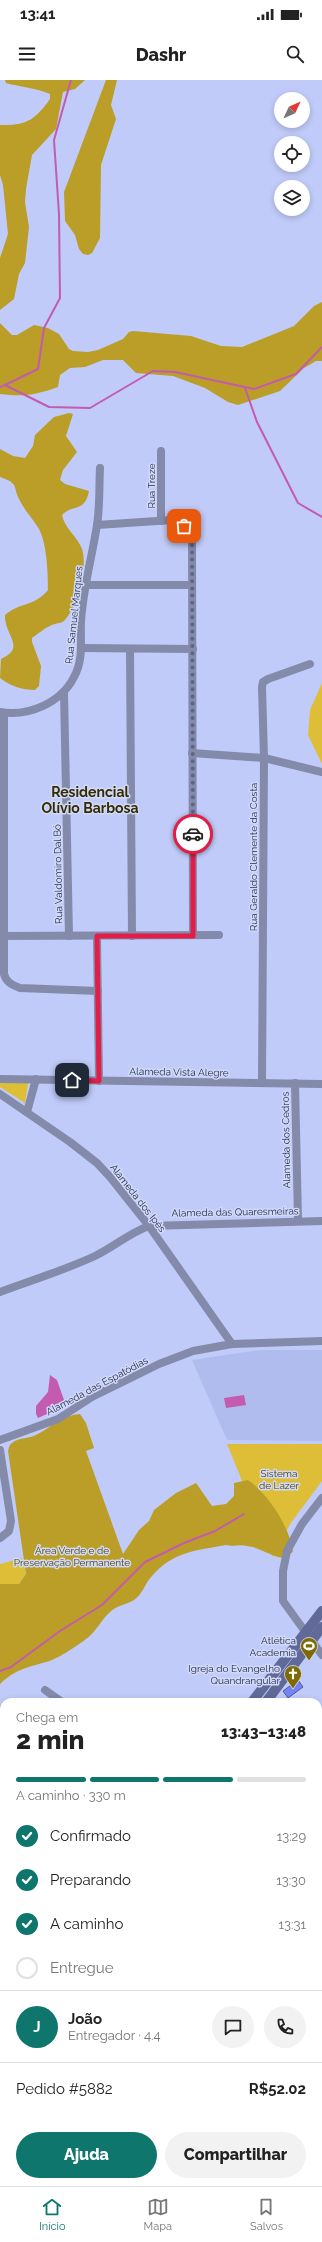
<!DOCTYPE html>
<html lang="pt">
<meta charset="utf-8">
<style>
body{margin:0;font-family:Raleway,sans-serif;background:#f2f2f2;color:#222;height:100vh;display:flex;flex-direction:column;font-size:15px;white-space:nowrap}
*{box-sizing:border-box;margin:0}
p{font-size:13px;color:#767676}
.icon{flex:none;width:22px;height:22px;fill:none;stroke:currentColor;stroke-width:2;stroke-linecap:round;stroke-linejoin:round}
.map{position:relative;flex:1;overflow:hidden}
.side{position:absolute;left:0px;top:1618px;width:322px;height:488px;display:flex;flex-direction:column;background:#fff;border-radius:12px 12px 0 0;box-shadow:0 2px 6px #0003}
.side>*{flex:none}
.needle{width:26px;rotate:46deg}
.controls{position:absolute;left:274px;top:12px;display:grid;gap:8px}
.controls a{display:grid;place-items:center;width:36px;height:36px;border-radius:50%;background:#fff;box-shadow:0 2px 6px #0003;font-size:20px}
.pin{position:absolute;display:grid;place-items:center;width:34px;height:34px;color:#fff;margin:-17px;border-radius:8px;box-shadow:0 2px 6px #0006}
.courier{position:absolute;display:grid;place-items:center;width:40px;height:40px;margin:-20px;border:3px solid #e11d48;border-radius:50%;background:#fff;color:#222;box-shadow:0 1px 5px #0007}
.overview em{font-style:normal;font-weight:800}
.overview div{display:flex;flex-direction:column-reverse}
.overview{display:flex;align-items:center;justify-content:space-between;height:68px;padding:0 16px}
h1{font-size:26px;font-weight:800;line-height:30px}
.bar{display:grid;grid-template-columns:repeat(4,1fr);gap:6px 4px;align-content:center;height:48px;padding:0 16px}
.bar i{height:5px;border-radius:3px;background:#e0e0e0}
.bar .active{background:#0f766e}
.bar p{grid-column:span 4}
.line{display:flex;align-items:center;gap:10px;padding:0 16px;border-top:1px solid #e0e0e0}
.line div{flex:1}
.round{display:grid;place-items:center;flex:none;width:42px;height:42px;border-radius:21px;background:#f2f2f2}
ol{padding:0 16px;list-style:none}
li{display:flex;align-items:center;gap:12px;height:44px}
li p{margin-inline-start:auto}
li .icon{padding:4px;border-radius:50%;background:#0f766e;color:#fff;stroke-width:4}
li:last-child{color:#767676}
li i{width:22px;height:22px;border:2px solid #e0e0e0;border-radius:50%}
.primary-button{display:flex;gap:8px;margin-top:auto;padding:8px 16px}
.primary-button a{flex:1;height:46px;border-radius:24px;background:#0f766e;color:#fff;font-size:16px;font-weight:800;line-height:46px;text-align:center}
.primary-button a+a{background:#f2f2f2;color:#222}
.status{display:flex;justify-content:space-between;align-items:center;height:28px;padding:0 20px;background:#fff;direction:ltr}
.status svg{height:11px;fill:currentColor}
header{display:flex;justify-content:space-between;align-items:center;height:52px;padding:0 16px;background:#fff;font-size:18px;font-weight:800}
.menu{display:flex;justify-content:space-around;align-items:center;height:56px;border-top:1px solid #e0e0e0;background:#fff;font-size:11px;color:#767676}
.menu a{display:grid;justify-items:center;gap:2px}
.menu .active{color:#0f766e}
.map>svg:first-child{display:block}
.built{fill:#b1bcee}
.green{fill:#debe36}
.forest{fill:#ba9e27}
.water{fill:#c35bb0}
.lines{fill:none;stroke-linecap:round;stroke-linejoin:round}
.stream{stroke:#c35bb0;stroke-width:2}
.building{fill:#7584f5;stroke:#4f5a9e}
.minor{stroke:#838aaa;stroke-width:8}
.tertiary{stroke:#838aaa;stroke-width:10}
.secondary{stroke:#606998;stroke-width:10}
.done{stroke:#5d6489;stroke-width:4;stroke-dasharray:0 7.2}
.route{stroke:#e11d48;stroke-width:5}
.labels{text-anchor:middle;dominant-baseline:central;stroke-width:3;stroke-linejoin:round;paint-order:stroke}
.street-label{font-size:10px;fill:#282d4c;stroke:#d1d9f8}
.park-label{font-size:10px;fill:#514200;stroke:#d1d9f8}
.poi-label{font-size:10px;fill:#282d4c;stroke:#d1d9f8;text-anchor:end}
.district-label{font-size:14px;font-weight:bold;fill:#352b00;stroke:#d1d9f8}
</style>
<div class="status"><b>13:41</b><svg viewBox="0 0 49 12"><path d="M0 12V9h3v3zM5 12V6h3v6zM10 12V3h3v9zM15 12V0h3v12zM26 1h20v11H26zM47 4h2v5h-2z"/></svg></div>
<header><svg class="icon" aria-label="menu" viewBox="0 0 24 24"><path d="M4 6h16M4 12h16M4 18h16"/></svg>Dashr<svg class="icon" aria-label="search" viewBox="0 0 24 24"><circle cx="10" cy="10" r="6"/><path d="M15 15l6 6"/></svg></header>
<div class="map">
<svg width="322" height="2106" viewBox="0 0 322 2106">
<rect width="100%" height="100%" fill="#c0cbf9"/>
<polygon class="built" points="260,1270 322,1270 322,1361 227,1360 192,1280"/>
<g class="green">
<polygon points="322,558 322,684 308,655 310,630 322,603"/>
<polygon points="0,1003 28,1003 25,1023 0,1007"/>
<polygon points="227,1364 322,1364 322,1401 290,1444 273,1477"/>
<polygon points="22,1478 26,1494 19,1504 0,1504 0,1484"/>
</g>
<g class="forest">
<path d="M5,0h80l-10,9 -12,3 -7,37 -24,26 -6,34 -1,13 4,25 -4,36 -6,11 -5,25 -14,11v-52l8,-24 -5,-49 -3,-10v-50c26,1 35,-5 50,-26v-5c-14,-6 -29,-7 -44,-11z"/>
<polygon points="106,0 117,0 111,25 116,39 101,85 100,158 92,173 88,175 83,174 79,169 75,155 65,141 64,112"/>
<path d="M322,222v59h-6l-12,7 -24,23 -42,14 -10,-3 -23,-14 -32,-12 -37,-3 -13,-13h-20l-18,7 -15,1 -10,7 -2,12c-22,8 -35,10 -58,7v-71l12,12h5l17,-10 14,3 11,6 10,15 4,2 15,1 10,-2 25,-11 6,-7 4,-1 58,5 30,10 21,1 52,-21 20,-20z"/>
<path d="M69,333l4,1 -7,22 11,16 -14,18 -3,10 5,4 24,7c-4,22 -17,13 -27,24 3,14 15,21 20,34 6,17 -5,59 -18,72 -4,3 -10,2 -14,5 -7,3 -12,8 -18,12v4l9,24 -2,20 -4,4c-13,0 -25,-4 -35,-12l1,-19c26,-12 3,-23 4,-44 15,-13 29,-8 43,-25 0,-17 -1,-46 -9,-61 -6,-10 -14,-18 -19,-28 -8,-15 0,-17 -20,-24v-28l13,7 12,2 8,-12 2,-11 19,-18z"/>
<path d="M80,1334l6,9 8,25 -8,3 37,103 16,-24 10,-9 5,-11 22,-17 20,-10 16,23 14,-2 8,-8v-13l14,-3c20,14 42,47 45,72l-10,6c-13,-2 -24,-11 -36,-12 -7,-2 -14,1 -21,-1 -31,6 -52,6 -74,31 -7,7 -9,18 -18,24 -8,5 -17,5 -24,12 -9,8 -14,20 -24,27 -9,7 -30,21 -40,23 -20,6 -30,7 -46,22v-100h19l7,-10 -18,-123c1,-3 1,-6 4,-8 7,-6 18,-4 26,-9 14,-8 25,-19 42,-20z"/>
<polygon points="19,2102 72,2102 67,2106 6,2106"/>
</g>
<g class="water">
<polygon points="50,1295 57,1300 64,1320 56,1330 38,1338 36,1334 36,1326 48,1312"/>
<polygon points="244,1315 246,1325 226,1328 224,1318"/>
<polygon points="318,1997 322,1997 322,2088 318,2089"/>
<polygon points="59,2102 261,2102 230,2106 53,2106"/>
</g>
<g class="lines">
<g class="stream">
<polyline points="5,305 38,289 44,248 60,218 59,134 54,60 71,0"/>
<polyline points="0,307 5,305 49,327 90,328 153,291 175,292 254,309 296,294 322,267"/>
<polyline points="245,308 257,342 298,423 322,437"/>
<polyline points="0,1591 11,1587 60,1551 102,1525 145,1482 184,1463 215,1451 244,1434"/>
</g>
</g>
<polygon class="building" points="298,1600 303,1607 288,1618 283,1611"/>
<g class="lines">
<g class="minor">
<polyline points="161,371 161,441"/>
<polyline points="97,445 172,440 184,446 192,458 193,855"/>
<polyline points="87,505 191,505"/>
<polyline points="81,568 193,569"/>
<polyline points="130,569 132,856"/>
<polyline points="64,613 69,856"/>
<path d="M0,632c28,5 61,-9 74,-35 10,-18 6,-36 7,-56 2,-32 11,-64 16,-96 3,-18 2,-38 3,-57"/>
<path d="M4,633v261c2,8 8,11 16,14l78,3"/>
<polyline points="192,673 264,678 322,692"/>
<polyline points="0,856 219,855"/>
<polyline points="97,856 99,1001"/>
<polyline points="0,999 322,1004"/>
<polyline points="262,1003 264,678 262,607 263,602 268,599 310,584"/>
<polyline points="295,1003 298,1140"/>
<polyline points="0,1014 70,1062 97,1083 110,1097 149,1146 232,1264"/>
<polyline points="27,1032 36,999"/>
<path d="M0,1212c32,-12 65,-22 95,-36 19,-9 34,-23 54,-30l173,-5"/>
<polyline points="0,1360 58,1339 92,1317 159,1284 193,1271 232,1264 322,1261"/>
<polyline points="0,1370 11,1441 9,1451 0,1458"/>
<polyline points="322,1418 302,1444 287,1471 283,1491 283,1521 322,1575"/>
<polyline points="45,1610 62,1622"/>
<polyline points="0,1674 4,1676"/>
<polyline points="318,1683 322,1689"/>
<polyline points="0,1767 4,1770"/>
<polyline points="318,1801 322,1807"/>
<polyline points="0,1970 4,1973"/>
</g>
<polyline class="tertiary" points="318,1889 322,1890"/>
<g class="secondary">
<polyline points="252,1622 322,1531"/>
<polyline points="266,1622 322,1547"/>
<polyline points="0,1999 4,1993"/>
</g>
</g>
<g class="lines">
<polyline class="done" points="184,446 192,458 193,754"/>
<polyline class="route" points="72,1000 99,1001 97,856 193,856 193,754"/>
</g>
<defs>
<symbol id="stadium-pin" viewBox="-11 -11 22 30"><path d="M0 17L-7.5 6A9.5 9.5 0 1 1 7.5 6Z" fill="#7f6a01" stroke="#d1d9f8"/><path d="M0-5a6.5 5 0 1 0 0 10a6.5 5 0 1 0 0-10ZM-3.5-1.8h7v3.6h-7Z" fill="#fff"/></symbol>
<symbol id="church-pin" viewBox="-11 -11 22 30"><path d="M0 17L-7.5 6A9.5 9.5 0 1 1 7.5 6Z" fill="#7f6a01" stroke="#d1d9f8"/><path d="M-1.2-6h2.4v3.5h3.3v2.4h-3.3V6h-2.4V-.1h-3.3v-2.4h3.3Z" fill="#fff"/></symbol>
</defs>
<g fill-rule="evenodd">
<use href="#stadium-pin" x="299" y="1556" width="20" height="27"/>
<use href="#church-pin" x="283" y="1584" width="20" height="27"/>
</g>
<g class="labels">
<g class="street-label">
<text transform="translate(151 406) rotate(-90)">Rua Treze</text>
<text transform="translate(74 535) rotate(-84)">Rua Samuel Marques</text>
<text transform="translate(253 777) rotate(-90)">Rua Geraldo Clemente da Costa</text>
<text transform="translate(58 794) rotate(-91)">Rua Valdomiro Dal Bó</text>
<text transform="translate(179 992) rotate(1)">Alameda Vista Alegre</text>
<text transform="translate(286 1060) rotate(-91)">Alameda dos Cedros</text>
<text transform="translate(138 1118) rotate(52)">Alameda dos Ipês</text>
<text transform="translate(235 1132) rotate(-1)">Alameda das Quaresmeiras</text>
<text transform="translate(97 1306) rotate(-28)">Alameda das Espatódias</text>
</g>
<g class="park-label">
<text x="279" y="1393">Sistema<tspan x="279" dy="12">de Lazer</tspan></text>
<text x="72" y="1470">Área Verde e de<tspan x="72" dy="12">Preservação Permanente</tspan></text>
</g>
<g class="poi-label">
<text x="296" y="1560">Atlética<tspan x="296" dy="12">Academia</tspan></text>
<text x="280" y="1588">Igreja do Evangelho<tspan x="280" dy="12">Quandrangular</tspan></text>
</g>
<g class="district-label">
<text x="90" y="712">Residencial<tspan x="90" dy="16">Olívio Barbosa</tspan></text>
</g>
</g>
</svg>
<div class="controls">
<a><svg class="needle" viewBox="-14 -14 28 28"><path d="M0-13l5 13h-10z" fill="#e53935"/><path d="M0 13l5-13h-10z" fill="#767676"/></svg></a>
<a><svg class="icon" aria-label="locate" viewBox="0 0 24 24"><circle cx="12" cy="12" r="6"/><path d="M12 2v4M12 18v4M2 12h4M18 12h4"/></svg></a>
<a><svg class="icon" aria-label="layers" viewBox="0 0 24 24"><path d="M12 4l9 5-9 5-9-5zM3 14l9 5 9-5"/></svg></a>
</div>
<div class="pin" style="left:184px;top:446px;background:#ea580c"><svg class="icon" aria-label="bag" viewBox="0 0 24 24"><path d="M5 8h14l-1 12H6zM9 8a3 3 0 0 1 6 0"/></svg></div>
<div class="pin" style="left:72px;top:1000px;background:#1f2937"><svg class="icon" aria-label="home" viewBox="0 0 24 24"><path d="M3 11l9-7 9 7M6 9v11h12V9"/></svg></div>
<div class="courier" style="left:193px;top:754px"><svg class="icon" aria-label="car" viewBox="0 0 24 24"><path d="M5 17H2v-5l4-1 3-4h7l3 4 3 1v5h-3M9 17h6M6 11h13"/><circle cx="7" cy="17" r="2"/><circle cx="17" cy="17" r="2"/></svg></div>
<section class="side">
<div class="overview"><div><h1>2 min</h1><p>Chega em</p></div><em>13:43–13:48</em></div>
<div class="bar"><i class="active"></i><i class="active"></i><i class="active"></i><i></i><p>A caminho · 330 m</p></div>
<ol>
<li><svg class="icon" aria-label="check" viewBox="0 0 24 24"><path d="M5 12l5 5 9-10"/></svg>Confirmado<p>13:29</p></li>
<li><svg class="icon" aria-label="check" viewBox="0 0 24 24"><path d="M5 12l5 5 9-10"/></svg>Preparando<p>13:30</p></li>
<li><svg class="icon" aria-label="check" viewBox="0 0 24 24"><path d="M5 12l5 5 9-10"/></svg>A caminho<p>13:31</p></li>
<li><i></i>Entregue</li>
</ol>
<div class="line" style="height:72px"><b class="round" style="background:#0f766e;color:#fff">J</b><div><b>João</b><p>Entregador · 4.4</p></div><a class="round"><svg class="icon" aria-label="chat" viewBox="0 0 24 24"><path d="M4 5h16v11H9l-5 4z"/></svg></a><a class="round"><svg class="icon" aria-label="phone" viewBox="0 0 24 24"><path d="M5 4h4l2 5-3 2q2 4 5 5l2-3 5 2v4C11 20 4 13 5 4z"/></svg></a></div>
<div class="line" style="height:52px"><div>Pedido #5882</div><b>R$52.02</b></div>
<div class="primary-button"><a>Ajuda</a><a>Compartilhar</a></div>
</section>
</div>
<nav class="menu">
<a class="active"><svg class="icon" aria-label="home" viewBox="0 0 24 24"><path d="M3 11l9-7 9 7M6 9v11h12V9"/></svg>Início</a>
<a><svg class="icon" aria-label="map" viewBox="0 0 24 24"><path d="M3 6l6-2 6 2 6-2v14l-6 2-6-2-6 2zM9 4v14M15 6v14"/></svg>Mapa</a>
<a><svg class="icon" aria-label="saved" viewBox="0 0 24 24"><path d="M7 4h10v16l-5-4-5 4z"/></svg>Salvos</a>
</nav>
